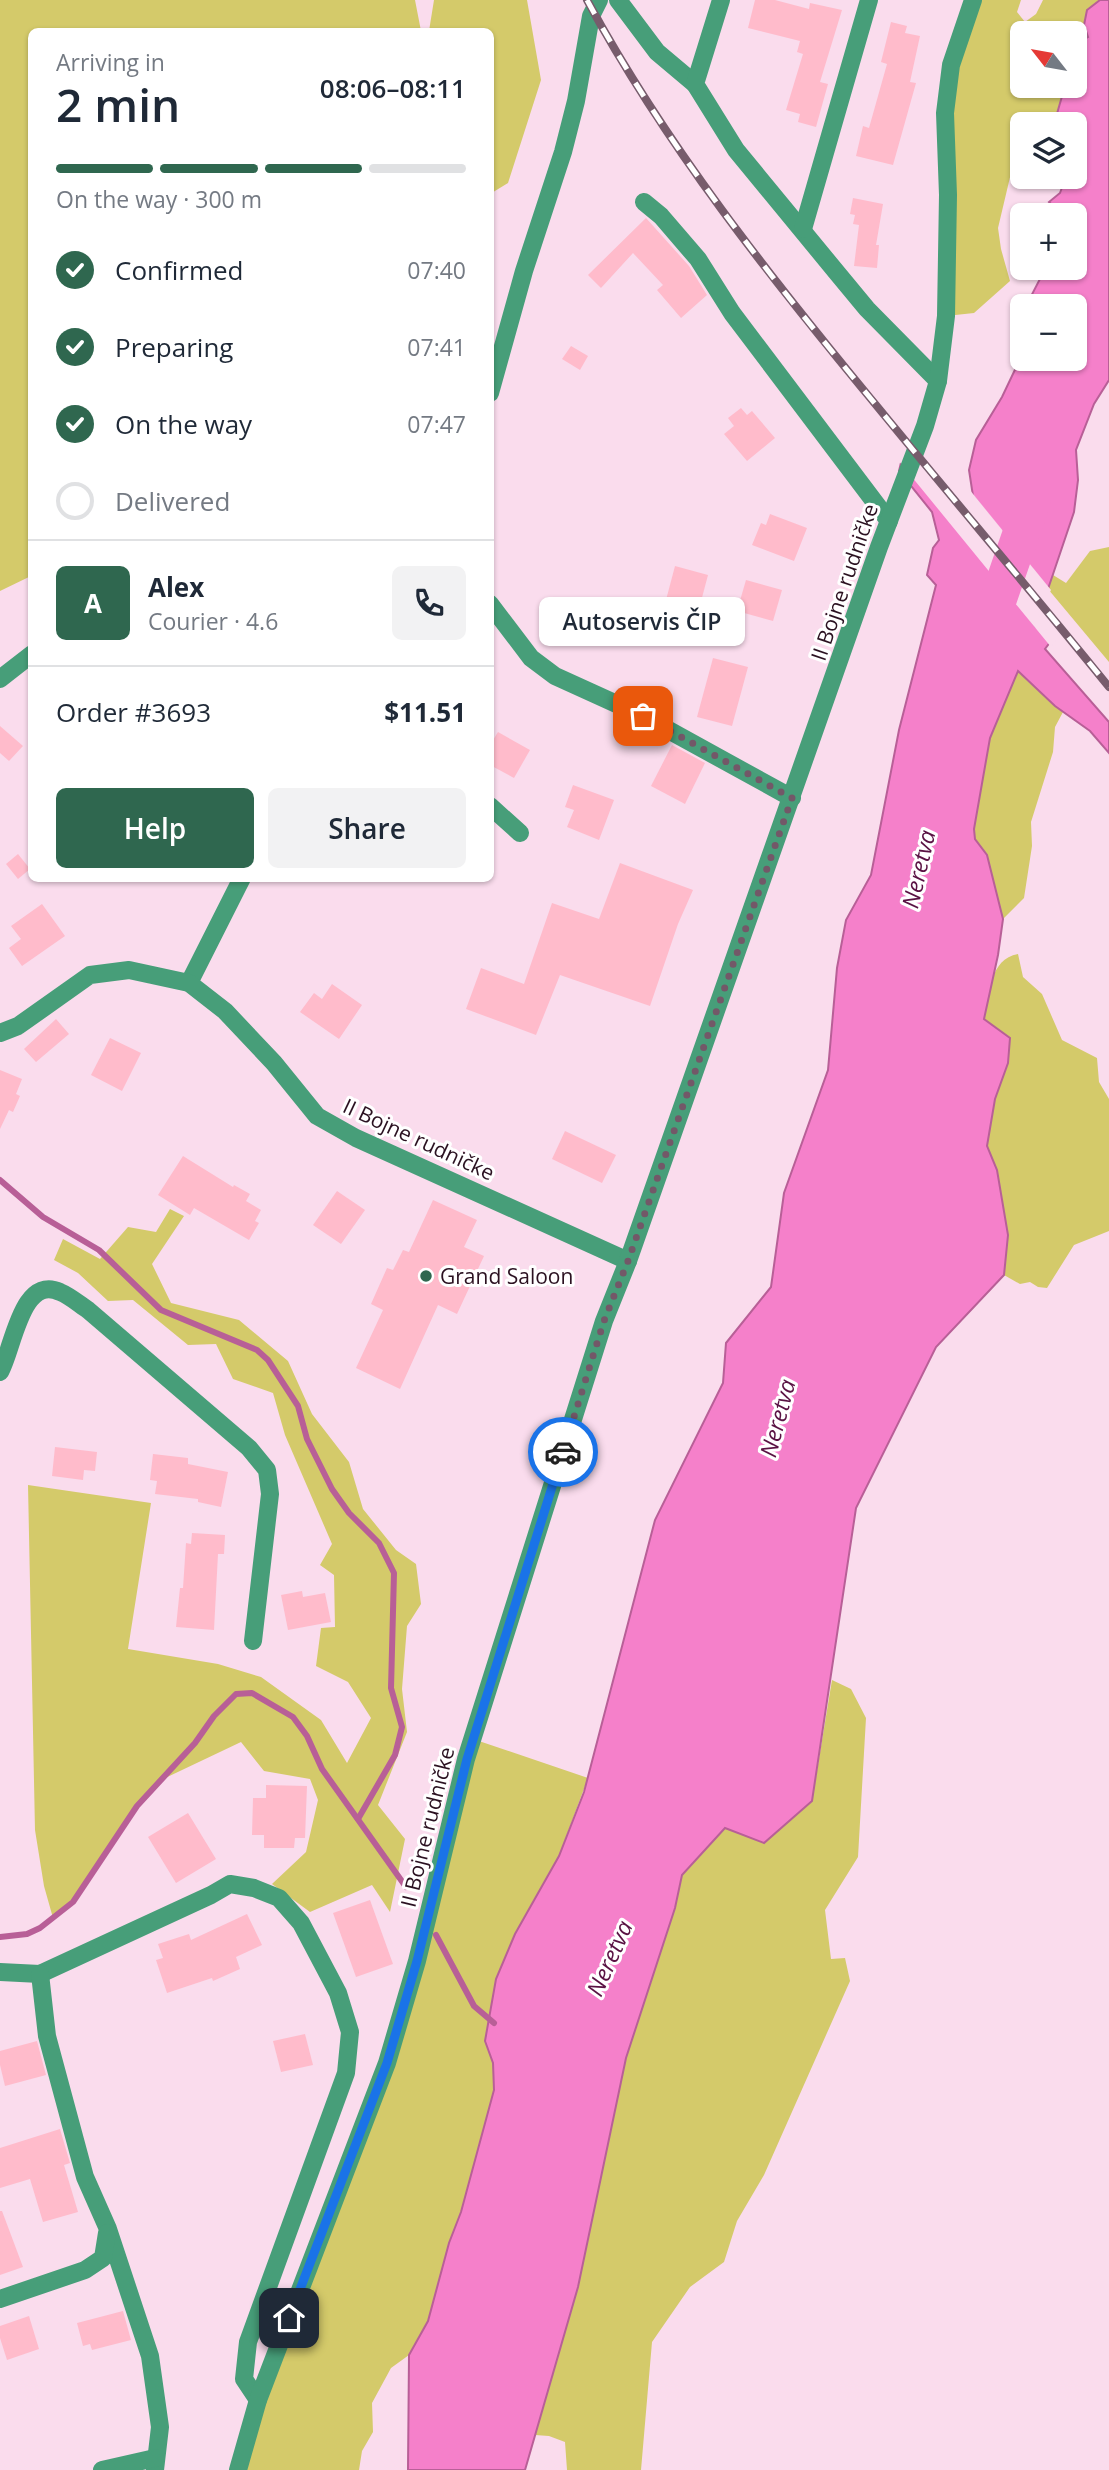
<!DOCTYPE html>
<meta charset="utf-8">
<style>
body{margin:0;font-family:"Open Sans",sans-serif;background:#f2f2f3;color:#1f2937;height:100vh;display:flex;flex-direction:column;font-size:26px;white-space:nowrap}
*{box-sizing:border-box;margin:0}
p{font-size:23px;color:#747a83}
.icon{flex:none;width:38px;height:38px;fill:none;stroke:currentColor;stroke-width:2;stroke-linecap:round;stroke-linejoin:round}
.map{position:relative;flex:1;overflow:hidden}
.panel{position:absolute;left:28px;top:28px;width:466px;height:854px;display:flex;flex-direction:column;background:#fff;border-radius:10px;box-shadow:0 2px 5px #0004}
.panel>*{flex:none}
.needle{width:46px;rotate:301deg}
.buttons{position:absolute;left:1010px;top:21px;display:grid;gap:14px}
.buttons a{display:grid;place-items:center;width:77px;height:77px;border-radius:10px;background:#fff;box-shadow:0 2px 5px #0004;font-size:35px}
.pin{position:absolute;display:grid;place-items:center;width:60px;height:60px;color:#fff;margin:-30px;border-radius:14px;box-shadow:0 4px 10px #0006}
.courier{position:absolute;display:grid;place-items:center;width:70px;height:70px;margin:-35px;border:5px solid #1a73e8;border-radius:50%;background:#fff;color:#222;box-shadow:0 2px 9px #0007}
.bubble{position:absolute;height:49px;border-radius:10px;background:#fff;box-shadow:0 2px 5px #0004;font-size:23px;font-weight:600;line-height:49px;text-align:center}
.head em{font-style:normal;font-weight:600}
.head div{display:flex;flex-direction:column-reverse}
.head{display:flex;align-items:center;justify-content:space-between;height:119px;padding:0 28px}
h1{font-size:46px;font-weight:600;line-height:52px}
.bar{display:grid;grid-template-columns:repeat(4,1fr);gap:10px 7px;align-content:center;height:84px;padding:0 28px}
.bar i{height:9px;border-radius:5px;background:#e0e1e3}
.bar .current{background:#2f674f}
.bar p{grid-column:span 4}
.line{display:flex;align-items:center;gap:18px;padding:0 28px;border-top:2px solid #e0e1e3}
.line div{flex:1}
.round{display:grid;place-items:center;flex:none;width:74px;height:74px;border-radius:10px;background:#f2f2f3}
ol{padding:0 28px;list-style:none}
li{display:flex;align-items:center;gap:21px;height:77px}
li p{margin-inline-start:auto}
li .icon{padding:7px;border-radius:50%;background:#2f674f;color:#fff;stroke-width:4}
li:last-child{color:#747a83}
li i{width:38px;height:38px;border:4px solid #e0e1e3;border-radius:50%}
.primary-button{display:flex;gap:14px;margin-top:auto;padding:14px 28px}
.primary-button a{flex:1;height:80px;border-radius:10px;background:#2f674f;color:#fff;font-size:28px;font-weight:600;line-height:80px;text-align:center}
.primary-button a+a{background:#f2f2f3;color:#1f2937}
.map>svg:first-child{display:block}
.green{fill:#d4ca6a}
.water{fill:#f580ca;stroke:#b85f97;stroke-width:2}
.pier{fill:#fadced}
.lines{fill:none;stroke-linecap:round;stroke-linejoin:round}
.stream{stroke:#b85f97;stroke-width:6}
.river{stroke:#f580ca;stroke-width:37}
.building{fill:#ffbbcb}
.minor{stroke:#479e79;stroke-width:18}
.tertiary{stroke:#479e79;stroke-width:18}
.rail-casing{stroke:#775c6c;stroke-width:8}
.rail{stroke:#fff;stroke-width:5;stroke-dasharray:16;stroke-linecap:butt}
.done{stroke:#735868;stroke-width:7;stroke-dasharray:0 12.6}
.route{stroke:#1a73e8;stroke-width:9}
.poi-dot{fill:#2f674f;stroke:#fff;stroke-width:2.5}
.labels{text-anchor:middle;dominant-baseline:central;stroke-width:6;stroke-linejoin:round;paint-order:stroke}
.street-label{font-size:21px;fill:#2b1121;stroke:#fff}
.poi-label{font-size:21px;fill:#2b1121;stroke:#fff;text-anchor:start}
.water-label{font-size:23px;font-style:italic;fill:#5a1244;stroke:#fff}
</style>
<div class="map">
<svg width="1109" height="2470" viewBox="0 0 1109 2470">
<rect width="100%" height="100%" fill="#fadced"/>
<g class="green">
<polygon points="0,0 415,0 421,31 32,32 31,576 0,591"/>
<polygon points="434,0 527,0 541,80 508,183 490,194 490,32 429,31"/>
<polygon points="973,0 1021,0 1017,12 1025,22 1036,14 1043,0 1100,0 1087,10 1088,37 1075,44 1074,33 1022,33 1022,86 1065,86 1065,89 1055,124 1022,124 1022,162 1011,173 998,228 1001,249 1010,281 974,313 946,316 945,113"/>
<polygon points="1109,547 1109,662 1048,589 1053,575 1066,583 1090,551"/>
<polygon points="1018,671 1063,712 1055,727 1053,752 1031,822 1032,846 1024,898 1003,919 987,855 975,839 974,829 990,738"/>
<path d="M1018,954l5,23 19,17 20,46 35,18 2,24 10,17v132l-35,14 -27,43 -9,-1 -8,-5 -10,2 -16,-9 4,-40 -11,-65 -10,-24 8,-47 13,-36 -24,-44c5,-23 5,-60 34,-65z"/>
<polygon points="170,1209 184,1216 152,1264 171,1303 239,1320 288,1361 312,1414 349,1462 363,1509 396,1550 416,1564 421,1604 407,1626 402,1689 407,1732 378,1805 405,1839 390,1912 372,1885 310,1912 272,1884 306,1852 318,1800 310,1779 264,1771 241,1742 161,1780 137,1806 73,1902 53,1918 44,1886 35,1830 28,1485 151,1503 128,1649 218,1664 261,1677 321,1720 347,1763 371,1718 348,1682 316,1666 321,1628 335,1627 334,1575 320,1565 332,1544 285,1435 273,1393 233,1379 216,1344 188,1345 133,1300 108,1301 78,1273 54,1260 63,1239 100,1259 128,1227 156,1232"/>
<polygon points="832,1680 851,1689 866,1718 858,1857 825,1910 831,1959 845,1958 850,1981 764,2175 737,2221 724,2262 690,2287 652,2342 641,2470 567,2470 565,2442 549,2436 535,2435 578,2287 626,2058 675,1908 682,1875 725,1828 812,1801"/>
<polygon points="473,1739 588,1778 559,1856 515,1934 496,1979 485,2041 493,2063 494,2090 461,2212 449,2243 428,2321 409,2355 391,2368 372,2403 373,2432 362,2451 359,2470 238,2470 387,2063"/>
</g>
<g class="water">
<polygon points="1100,0 1109,0 1109,380 1094,404 1076,450 1078,480 1074,512 1048,589 973,496 969,470 976,440 1002,397 1022,355 1019,334 1022,318 1022,359 1074,359 1074,306 1026,306 1041,277 1038,268 1074,268 1074,215 1057,215 1058,211 1049,202 1060,193 1065,179 1063,177 1074,177 1074,124 1054,124 1065,86 1074,86 1075,44 1088,37 1084,25 1087,10"/>
<polygon points="904,450 1036,627 1054,637 1045,649 1109,722 1109,753 1090,731 1055,706 1018,671 990,738 974,829 975,839 987,855 1003,919 998,955 984,1019 1010,1038 1008,1063 995,1099 987,1146 997,1170 1008,1235 1004,1275 936,1347 856,1508 812,1801 764,1843 725,1828 682,1875 675,1908 626,2058 578,2287 525,2470 408,2470 409,2355 428,2321 449,2243 461,2212 494,2090 493,2063 485,2041 496,1979 515,1934 559,1856 584,1792 655,1520 723,1383 726,1343 771,1287 784,1193 828,1070 837,968 846,920 871,875 899,730 936,585 927,575 933,548 939,540 932,512 899,471"/>
</g>
<g class="pier">
<polygon points="904,447 1041,618 1040,626 1057,635 1057,639 1051,647 898,460 900,449"/>
<polygon points="969,489 1051,590 1050,592 1045,591 971,498"/>
</g>
<g class="lines">
<g class="stream">
<polyline points="0,1180 43,1217 99,1250 161,1310 257,1350 268,1360 298,1406 307,1439 332,1489 349,1513 379,1543 394,1573 391,1688 402,1727 395,1755 358,1819"/>
<polyline points="436,1935 474,2006 494,2023"/>
<polyline points="0,1937 27,1934 40,1928 73,1902 137,1806 195,1743 214,1716 236,1694 252,1693 293,1717 307,1736 322,1769 406,1887"/>
</g>
<polyline class="river" points="989,626 1032,502"/>
</g>
<g class="building">
<polygon points="755,0 775,0 809,9 810,3 842,10 820,82 828,84 816,127 798,122 800,114 786,110 803,54 797,52 800,41 748,28"/>
<polygon points="891,22 907,26 905,33 920,36 910,82 916,83 893,165 856,156 863,126 869,128 887,64 881,62"/>
<polygon points="853,198 883,204 876,245 879,245 877,268 854,266 859,225 853,224 855,215 850,214"/>
<polygon points="646,218 689,266 707,295 681,318 657,290 663,285 633,253 601,288 588,275"/>
<polygon points="571,346 588,356 580,370 562,359"/>
<polygon points="741,408 747,415 752,411 775,438 747,461 724,434 734,426 728,418"/>
<polygon points="770,514 807,528 794,561 752,545 761,523 766,525"/>
<polygon points="675,566 708,575 699,609 666,600"/>
<polygon points="746,580 782,590 773,621 737,611"/>
<polygon points="713,658 748,667 732,726 697,717"/>
<polygon points="0,726 23,746 9,761 0,753"/>
<polygon points="498,732 530,750 514,778 490,765 490,745"/>
<polygon points="672,745 705,763 685,804 651,786"/>
<polygon points="573,785 614,800 599,840 567,827 574,810 565,807"/>
<polygon points="18,854 30,869 18,879 6,864"/>
<polygon points="620,863 693,890 678,924 650,1006 560,975 536,1035 466,1009 481,968 524,984 552,903 599,919"/>
<polygon points="42,904 65,936 22,966 9,948 21,939 11,926"/>
<polygon points="332,984 362,1005 339,1039 300,1012 314,993 322,999"/>
<polygon points="56,1019 69,1034 36,1062 24,1049"/>
<polygon points="110,1038 141,1053 122,1091 91,1075"/>
<polygon points="0,1070 22,1079 16,1094 20,1096 13,1112 9,1110 0,1129"/>
<polygon points="565,1131 616,1155 602,1183 552,1159"/>
<polygon points="183,1156 233,1187 234,1185 250,1194 246,1201 261,1210 255,1221 259,1223 249,1240 194,1208 190,1215 158,1195"/>
<polygon points="337,1191 365,1210 341,1244 313,1225"/>
<polygon points="433,1200 477,1220 464,1247 484,1256 457,1314 438,1305 400,1389 356,1368 383,1310 371,1304 387,1268 393,1270 403,1250 409,1252"/>
<polygon points="55,1447 97,1452 95,1471 84,1470 83,1480 52,1476"/>
<polygon points="153,1454 188,1458 188,1464 228,1472 221,1507 198,1502 198,1499 155,1494 157,1481 150,1480"/>
<polygon points="192,1533 225,1535 224,1554 218,1554 214,1630 176,1627 180,1588 183,1588 186,1543 191,1544"/>
<polygon points="302,1591 303,1597 325,1593 331,1622 288,1630 281,1595"/>
<polygon points="266,1785 307,1786 305,1838 295,1838 294,1848 264,1848 264,1835 252,1835 253,1798 266,1798"/>
<polygon points="188,1813 216,1859 176,1883 148,1837"/>
<polygon points="370,1900 393,1964 356,1977 333,1913"/>
<polygon points="247,1914 262,1945 236,1957 240,1969 213,1981 212,1978 167,1993 156,1960 163,1958 158,1944 189,1934 191,1940"/>
<polygon points="305,2034 313,2065 281,2072 273,2041"/>
<polygon points="37,2041 46,2075 5,2086 0,2065 0,2051"/>
<polygon points="60,2129 70,2163 64,2165 78,2212 43,2222 30,2179 0,2188 0,2148"/>
<polygon points="0,2211 2,2211 23,2267 0,2275"/>
<polygon points="123,2311 131,2340 92,2350 90,2344 83,2346 77,2323"/>
<polygon points="29,2316 39,2349 7,2360 0,2338 0,2326"/>
</g>
<g class="lines">
<g class="minor">
<polyline points="618,0 657,52 695,84"/>
<polyline points="721,0 695,84 736,150 838,274 867,309 938,381"/>
<polyline points="644,202 661,216 698,259 732,313 889,521"/>
<polyline points="803,229 869,0"/>
<polyline points="490,393 524,271 563,152 576,101 591,16 599,0"/>
<polyline points="490,604 531,658 555,676 643,716 792,798"/>
<polyline points="0,679 32,654"/>
<polyline points="490,806 520,833"/>
<polyline points="189,983 242,878"/>
<polyline points="0,1033 18,1026 90,975 129,970 189,983 225,1011 274,1063 317,1116 356,1138 628,1261"/>
<path d="M0,1372c13,-22 21,-98 60,-80 10,4 19,12 28,18l161,138 18,22 3,24 -17,147"/>
<polyline points="0,1972 40,1974 211,1895 230,1884 254,1888 279,1898 301,1923 338,1993 350,2032 346,2073 248,2342 244,2379 258,2400"/>
<polyline points="40,1974 47,2036 85,2177 108,2229 150,2356 160,2427 155,2470"/>
<polyline points="0,2299 85,2270 103,2258 107,2233"/>
<polyline points="102,2470 155,2458"/>
</g>
<polyline class="tertiary" points="238,2470 258,2400 387,2063 417,1961 466,1759 604,1321 628,1261 879,547 925,426 938,381 946,316 948,195 945,113 951,65 973,0"/>
<defs>
<path id="rail" d="M587,0c79,146 184,278 289,405 77,94 156,187 233,282"/>
</defs>
<use href="#rail" class="rail-casing"/>
<use href="#rail" class="rail"/>
</g>
<g class="lines">
<polyline class="done" points="563,1452 604,1321 628,1261 792,798 643,716"/>
<polyline class="route" points="289,2318 387,2063 417,1961 467,1759 563,1452"/>
</g>
<circle class="poi-dot" cx="426" cy="1276" r="7"/>
<g class="labels">
<g class="street-label">
<text transform="translate(844 582) rotate(-71)">II Bojne rudničke</text>
<text transform="translate(419 1139) rotate(25)">II Bojne rudničke</text>
<text transform="translate(427 1827) rotate(-76)">II Bojne rudničke</text>
</g>
<g class="poi-label">
<text x="440" y="1276">Grand Saloon</text>
</g>
<g class="water-label">
<text transform="translate(918 869) rotate(-77)">Neretva</text>
<text transform="translate(777 1418) rotate(-75)">Neretva</text>
<text transform="translate(609 1958) rotate(-66)">Neretva</text>
</g>
</g>
</svg>
<div class="buttons">
<a><svg class="needle" viewBox="-14 -14 28 28"><path d="M0-13l5 13h-10z" fill="#e53935"/><path d="M0 13l5-13h-10z" fill="#747a83"/></svg></a>
<a><svg class="icon" aria-label="layers" viewBox="0 0 24 24"><path d="M12 4l9 5-9 5-9-5zM3 14l9 5 9-5"/></svg></a>
<a>+</a>
<a>−</a>
</div>
<div class="pin" style="left:643px;top:716px;background:#ea580c"><svg class="icon" aria-label="bag" viewBox="0 0 24 24"><path d="M5 8h14l-1 12H6zM9 8a3 3 0 0 1 6 0"/></svg></div>
<div class="pin" style="left:289px;top:2318px;background:#1f2937"><svg class="icon" aria-label="home" viewBox="0 0 24 24"><path d="M3 11l9-7 9 7M6 9v11h12V9"/></svg></div>
<div class="courier" style="left:563px;top:1452px"><svg class="icon" aria-label="car" viewBox="0 0 24 24"><path d="M5 17H2v-5l4-1 3-4h7l3 4 3 1v5h-3M9 17h6M6 11h13"/><circle cx="7" cy="17" r="2"/><circle cx="17" cy="17" r="2"/></svg></div>
<div class="bubble" style="left:539px;top:597px;width:206px">Autoservis ČIP</div>
<section class="panel">
<div class="head"><div><h1>2 min</h1><p>Arriving in</p></div><em>08:06–08:11</em></div>
<div class="bar"><i class="current"></i><i class="current"></i><i class="current"></i><i></i><p>On the way · 300 m</p></div>
<ol>
<li><svg class="icon" aria-label="check" viewBox="0 0 24 24"><path d="M5 12l5 5 9-10"/></svg>Confirmed<p>07:40</p></li>
<li><svg class="icon" aria-label="check" viewBox="0 0 24 24"><path d="M5 12l5 5 9-10"/></svg>Preparing<p>07:41</p></li>
<li><svg class="icon" aria-label="check" viewBox="0 0 24 24"><path d="M5 12l5 5 9-10"/></svg>On the way<p>07:47</p></li>
<li><i></i>Delivered</li>
</ol>
<div class="line" style="height:126px"><b class="round" style="background:#2f674f;color:#fff">A</b><div><b>Alex</b><p>Courier · 4.6</p></div><a class="round"><svg class="icon" aria-label="phone" viewBox="0 0 24 24"><path d="M5 4h4l2 5-3 2q2 4 5 5l2-3 5 2v4C11 20 4 13 5 4z"/></svg></a></div>
<div class="line" style="height:91px"><div>Order #3693</div><b>$11.51</b></div>
<div class="primary-button"><a>Help</a><a>Share</a></div>
</section>
</div>
